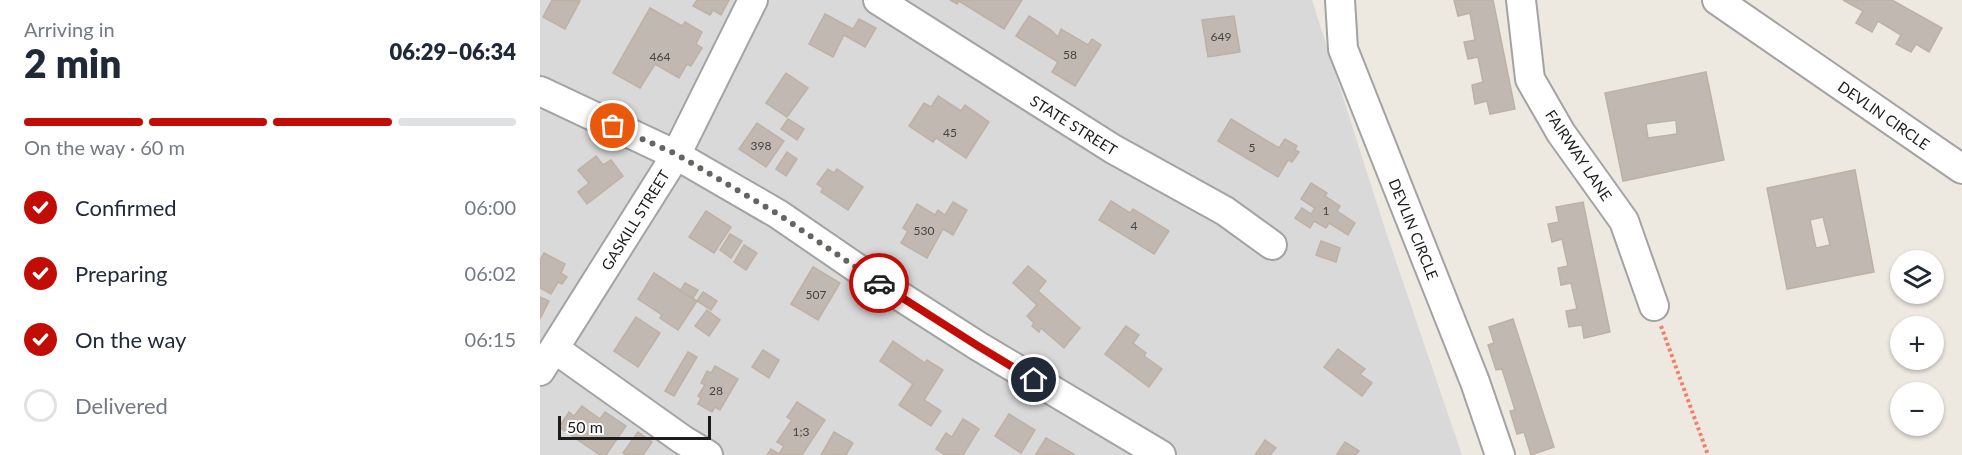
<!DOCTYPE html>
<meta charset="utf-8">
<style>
body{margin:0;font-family:Lato,sans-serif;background:#f2f2f3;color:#1f2937;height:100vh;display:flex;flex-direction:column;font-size:22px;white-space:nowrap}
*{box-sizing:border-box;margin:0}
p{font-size:20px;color:#747a83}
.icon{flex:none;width:33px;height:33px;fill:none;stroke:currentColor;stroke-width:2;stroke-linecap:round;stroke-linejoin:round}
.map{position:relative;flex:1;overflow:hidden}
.side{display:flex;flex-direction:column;background:#fff;width:540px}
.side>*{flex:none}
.fabs{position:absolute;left:1350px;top:250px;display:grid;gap:12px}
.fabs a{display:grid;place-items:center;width:54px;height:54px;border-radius:50%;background:#fff;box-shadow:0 2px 4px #0004;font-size:30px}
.scale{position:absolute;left:18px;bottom:15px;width:153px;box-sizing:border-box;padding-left:6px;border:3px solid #1c1c1c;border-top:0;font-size:16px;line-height:21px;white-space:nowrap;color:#1c1c1c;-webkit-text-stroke:4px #fff;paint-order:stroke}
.pin{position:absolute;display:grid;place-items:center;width:51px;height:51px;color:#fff;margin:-26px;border:3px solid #fff;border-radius:50%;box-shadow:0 2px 6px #0007}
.courier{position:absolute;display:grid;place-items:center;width:60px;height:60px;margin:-30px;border:4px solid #c10d06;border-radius:50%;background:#fff;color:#222;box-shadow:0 2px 8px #0007}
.head em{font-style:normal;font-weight:800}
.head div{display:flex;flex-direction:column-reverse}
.head{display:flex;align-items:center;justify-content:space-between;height:102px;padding:0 24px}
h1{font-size:39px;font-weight:800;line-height:45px}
.bar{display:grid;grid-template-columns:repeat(4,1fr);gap:9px 6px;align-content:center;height:72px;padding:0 24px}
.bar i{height:8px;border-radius:4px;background:#e0e1e3}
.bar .selected{background:#c10d06}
.bar p{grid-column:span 4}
ol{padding:0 24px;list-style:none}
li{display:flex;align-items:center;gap:18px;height:66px}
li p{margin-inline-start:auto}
li .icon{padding:6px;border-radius:50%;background:#c10d06;color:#fff;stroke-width:4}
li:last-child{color:#747a83}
li i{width:33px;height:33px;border:3px solid #e0e1e3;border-radius:50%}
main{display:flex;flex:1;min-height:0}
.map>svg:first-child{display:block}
.residential{fill:#dad9d9}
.building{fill:#c1b9b1;stroke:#beb1a4;stroke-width:1.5;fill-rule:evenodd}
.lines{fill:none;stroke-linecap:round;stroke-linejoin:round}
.minor-casing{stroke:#a3a3a3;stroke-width:32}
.path{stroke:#f57e6a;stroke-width:4;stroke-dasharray:3 3;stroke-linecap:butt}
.minor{stroke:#fff;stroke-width:28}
.done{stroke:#656461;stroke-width:6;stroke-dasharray:0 10.8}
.route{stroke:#c10d06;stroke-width:8}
.labels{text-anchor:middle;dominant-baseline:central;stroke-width:5;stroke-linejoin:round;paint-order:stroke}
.number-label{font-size:12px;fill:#454341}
.street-label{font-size:15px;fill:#1c1c1c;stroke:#fff}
</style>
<main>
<section class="side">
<div class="head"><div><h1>2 min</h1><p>Arriving in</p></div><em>06:29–06:34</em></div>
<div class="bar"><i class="selected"></i><i class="selected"></i><i class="selected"></i><i></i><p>On the way · 60 m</p></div>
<ol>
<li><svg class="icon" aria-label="check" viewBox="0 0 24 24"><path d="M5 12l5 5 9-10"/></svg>Confirmed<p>06:00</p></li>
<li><svg class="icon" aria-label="check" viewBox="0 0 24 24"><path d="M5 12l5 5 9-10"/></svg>Preparing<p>06:02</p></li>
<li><svg class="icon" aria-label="check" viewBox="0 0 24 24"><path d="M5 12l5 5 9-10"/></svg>On the way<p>06:15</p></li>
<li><i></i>Delivered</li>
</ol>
</section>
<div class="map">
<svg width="1422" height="455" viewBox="0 0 1422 455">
<rect width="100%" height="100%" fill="#ede9e1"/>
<polygon class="residential" points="0,0 772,0 846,232 922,455 0,455"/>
<g class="building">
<polygon points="12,0 40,1 25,29 3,17"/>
<polygon points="157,0 189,0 181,15 173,10 170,15 153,6"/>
<polygon points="410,0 482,0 464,29 419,1 417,4"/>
<polygon points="914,0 953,0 975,109 950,114 947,101 935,104 932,85 943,82 938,57 928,59 924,42 935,40 930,13 918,16"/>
<polygon points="1303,0 1352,0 1402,28 1389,52 1376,44 1371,52 1356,44 1361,35 1338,21 1332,32 1316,23 1323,11"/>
<polygon points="110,8 142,26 145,22 162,32 156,44 162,48 151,66 147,64 139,78 115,64 100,88 73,73"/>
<polygon points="285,14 313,29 319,19 336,28 325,47 304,35 293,57 269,44"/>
<polygon points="489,16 511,30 518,37 521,29 548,45 552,39 561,45 535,86 512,72 518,62 476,36"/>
<polygon points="694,16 700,52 668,57 662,20"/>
<path d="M1166,72l18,88 -101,21 -18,-88zM1136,120l1,14 -29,4 -2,-14z"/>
<polygon points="246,73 268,88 247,117 226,103"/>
<polygon points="398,96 421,111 425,105 449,122 426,158 396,138 393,142 369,126 384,103 391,107"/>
<polygon points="248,119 264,129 257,140 241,129"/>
<polygon points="691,119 739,148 745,139 757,146 755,150 759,152 752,162 748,160 738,177 678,141"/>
<polygon points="217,123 244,141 226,167 199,149"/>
<polygon points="247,152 257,159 246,176 236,169"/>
<polygon points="56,156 63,165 71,160 83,176 47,204 38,192 49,183 38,170"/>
<polygon points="288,169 294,173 297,169 323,187 308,210 281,192 283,188 277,184"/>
<path d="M1315,170l19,102 -87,17 -20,-101zM1283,217l7,28 -14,3 -6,-28z"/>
<polygon points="771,183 787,193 785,196 800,206 797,211 815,223 808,235 789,223 786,228 774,221 770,228 755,218 762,208 771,214 775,208 761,199"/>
<polygon points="571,201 590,213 593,209 629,231 614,254 559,220"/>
<polygon points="413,202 427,210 413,235 403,229 387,258 361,243 368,231 363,228 377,204 395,215 398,210 405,215"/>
<polygon points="1043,202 1070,332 1044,338 1042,325 1029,327 1026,311 1037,309 1031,283 1021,285 1018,268 1028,266 1022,239 1012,242 1008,224 1019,222 1016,207"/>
<polygon points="166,211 191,227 174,253 149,237"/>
<polygon points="190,234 202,241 191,258 180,250"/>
<polygon points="781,241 800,248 796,262 776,255"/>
<polygon points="204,245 217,253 206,270 194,262"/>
<polygon points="4,253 25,264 21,273 27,277 22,284 18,282 11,294 0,288 0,260"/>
<polygon points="488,266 506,281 498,291 540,328 524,348 501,328 499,332 492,326 494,323 487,316 497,305 473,283"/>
<polygon points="273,267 300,283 278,320 251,304"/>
<polygon points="114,273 157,301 138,330 120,318 122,315 98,299"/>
<polygon points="145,283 158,290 153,298 140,291"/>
<polygon points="163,292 177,301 171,310 157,301"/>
<polygon points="0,297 9,301 0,319"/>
<polygon points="167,310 180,320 169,336 155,326"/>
<polygon points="96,317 120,333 98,367 74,351"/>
<polygon points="973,319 1014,447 991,455 984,432 977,434 970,411 975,410 962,369 956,370 948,345 954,343 949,327"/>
<polygon points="586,326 599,335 593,343 606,353 604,356 622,369 609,387 565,354"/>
<polygon points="353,341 385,363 387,360 403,370 384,400 401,411 391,426 359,405 373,384 340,361"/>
<polygon points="798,349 825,369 820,374 832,383 822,396 784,367"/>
<polygon points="223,350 239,360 229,378 212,367"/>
<polygon points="148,352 157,357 134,396 125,391"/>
<polygon points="175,366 198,379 180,410 175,407 172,412 158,404 161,398 158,396 165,385 161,383 167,371 171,373"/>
<polygon points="257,402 285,420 262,455 227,455 231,449 239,454 244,446 237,442 252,420 247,417"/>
<polygon points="42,406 60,419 65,412 86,426 66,455 60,455 19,427 29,412 34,416"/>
<polygon points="469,414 495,430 481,453 455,436"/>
<polygon points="423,419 439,429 423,455 405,455 396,449 406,433 412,437"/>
<polygon points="98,432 112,442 103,455 87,455 83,453"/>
<polygon points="294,432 313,443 306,455 281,455"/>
<polygon points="506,438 535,455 496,454"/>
<polygon points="725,440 736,448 730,455 715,455"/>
<polygon points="805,442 819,451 816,455 797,454"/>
</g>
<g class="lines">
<defs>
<g id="minor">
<polyline points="338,0 573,149 685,211 732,245"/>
<polyline points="800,0 803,49 935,382 960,455"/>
<polyline points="981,0 990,79 1021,133 1084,221 1114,306"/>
<polyline points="1177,0 1422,169"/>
<polyline points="0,91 136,155 238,214 324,273 438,346 621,455"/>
<polyline points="15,349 143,440 168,455"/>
<polyline points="0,371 136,155 213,0"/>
</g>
</defs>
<use href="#minor" class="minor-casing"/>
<polyline class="path" points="1121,326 1168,455"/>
<use href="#minor" class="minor"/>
</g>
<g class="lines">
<polyline class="done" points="73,126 136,154 238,214 339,283"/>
<polyline class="route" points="339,283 438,346 494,380"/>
</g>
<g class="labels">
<g class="number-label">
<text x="681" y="36">649</text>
<text x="530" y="54">58</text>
<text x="120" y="56">464</text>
<text x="410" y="132">45</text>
<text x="221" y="145">398</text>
<text x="712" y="147">5</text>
<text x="786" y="210">1</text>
<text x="594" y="225">4</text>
<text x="384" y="230">530</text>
<text x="276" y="294">507</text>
<text x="176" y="390">28</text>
<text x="261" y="431">1;3</text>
</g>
<g class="street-label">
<text transform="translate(1344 115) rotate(35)">DEVLIN CIRCLE</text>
<text transform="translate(534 125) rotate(32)">STATE STREET</text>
<text transform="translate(1039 155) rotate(56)">FAIRWAY LANE</text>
<text transform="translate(95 220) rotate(-58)">GASKILL STREET</text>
<text transform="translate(874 229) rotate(68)">DEVLIN CIRCLE</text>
</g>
</g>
</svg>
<div class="fabs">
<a><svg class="icon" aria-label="layers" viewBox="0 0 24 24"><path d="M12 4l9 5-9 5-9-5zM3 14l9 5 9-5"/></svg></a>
<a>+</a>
<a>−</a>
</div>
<div class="scale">50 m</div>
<div class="pin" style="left:73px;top:126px;background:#ea580c"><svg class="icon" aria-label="bag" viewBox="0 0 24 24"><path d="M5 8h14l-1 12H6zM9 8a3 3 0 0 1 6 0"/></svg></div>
<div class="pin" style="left:494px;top:380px;background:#1f2937"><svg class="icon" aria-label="home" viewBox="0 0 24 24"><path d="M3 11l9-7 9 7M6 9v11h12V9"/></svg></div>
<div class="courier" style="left:339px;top:283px"><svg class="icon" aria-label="car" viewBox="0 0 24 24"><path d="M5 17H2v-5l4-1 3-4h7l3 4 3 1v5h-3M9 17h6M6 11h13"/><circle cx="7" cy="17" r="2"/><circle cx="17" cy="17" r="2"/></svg></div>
</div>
</main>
